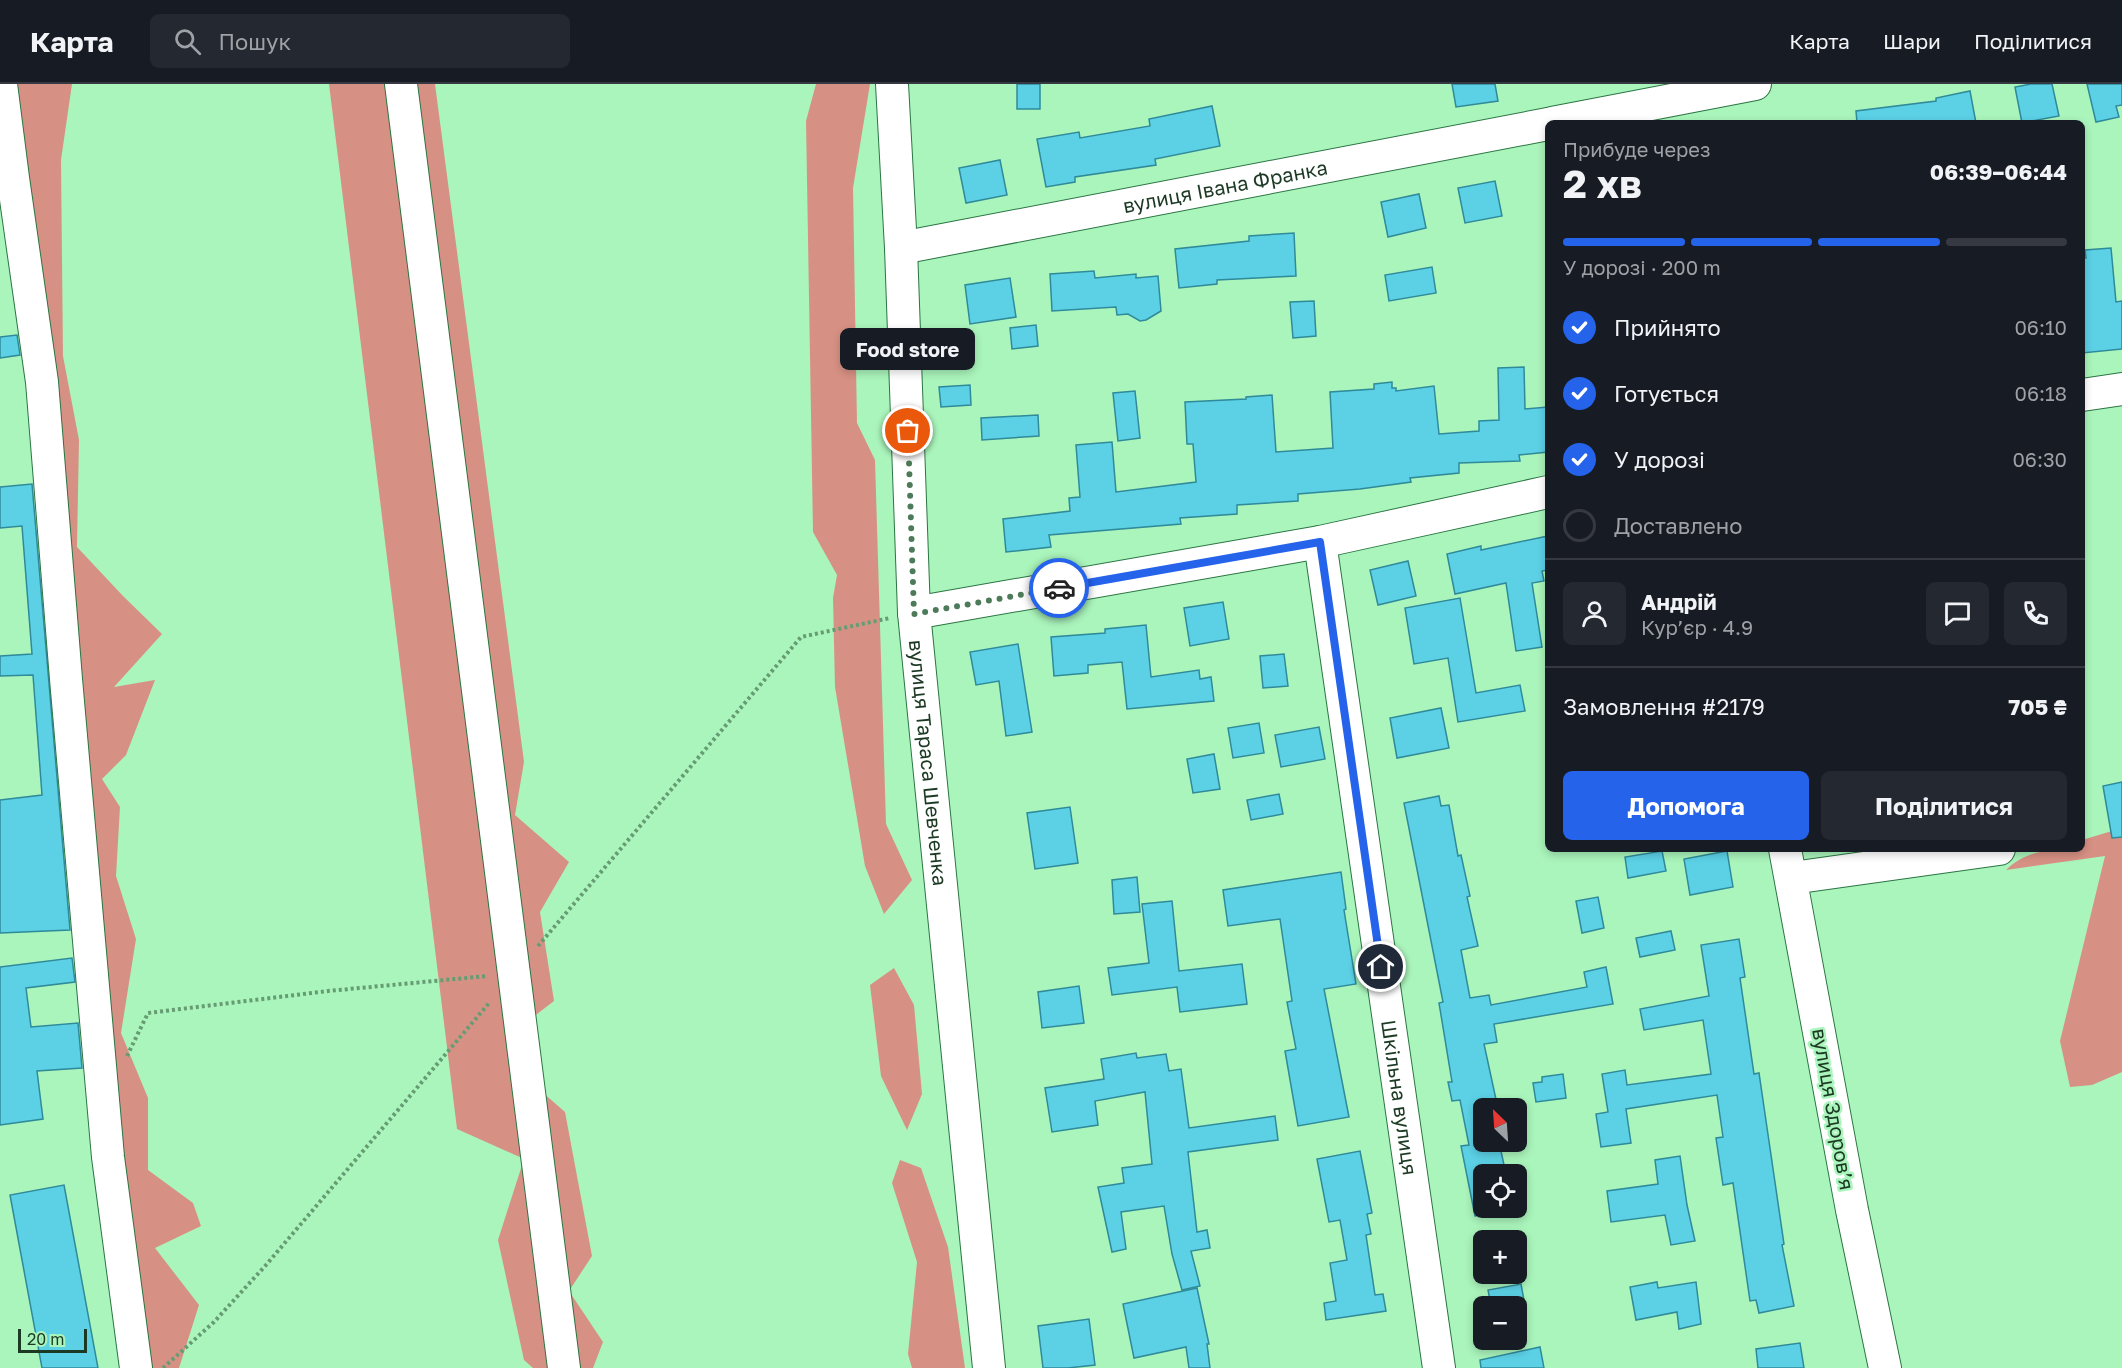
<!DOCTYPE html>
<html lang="uk">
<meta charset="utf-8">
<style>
body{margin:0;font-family:"Golos Text",sans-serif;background:#242831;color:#f1f3f6;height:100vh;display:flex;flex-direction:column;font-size:22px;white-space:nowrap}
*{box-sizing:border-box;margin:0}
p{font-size:20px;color:#9ea1a6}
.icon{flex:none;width:33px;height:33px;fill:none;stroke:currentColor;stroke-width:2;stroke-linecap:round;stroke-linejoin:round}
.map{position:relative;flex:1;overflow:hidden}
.sheet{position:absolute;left:1545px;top:36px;width:540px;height:732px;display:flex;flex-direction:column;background:#171b24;border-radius:9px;box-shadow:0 3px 9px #0003}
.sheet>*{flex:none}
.needle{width:39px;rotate:335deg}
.buttons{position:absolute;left:1473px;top:1014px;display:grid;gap:12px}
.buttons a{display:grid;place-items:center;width:54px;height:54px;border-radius:9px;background:#171b24;box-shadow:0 3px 9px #0003;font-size:30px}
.scale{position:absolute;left:18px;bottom:15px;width:69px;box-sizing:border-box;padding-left:6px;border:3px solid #1b3923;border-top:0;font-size:16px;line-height:21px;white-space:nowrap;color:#1b3923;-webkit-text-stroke:4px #aaf5bc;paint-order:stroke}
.pin{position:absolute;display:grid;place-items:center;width:51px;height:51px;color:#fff;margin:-26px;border:3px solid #fff;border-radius:50%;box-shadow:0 2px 6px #0007}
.courier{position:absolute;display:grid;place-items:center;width:60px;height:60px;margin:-30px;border:4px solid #2563eb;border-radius:50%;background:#fff;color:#222;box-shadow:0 2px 8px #0007}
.bubble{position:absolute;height:42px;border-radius:9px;background:#171b24;box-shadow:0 3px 9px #0003;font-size:20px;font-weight:700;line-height:42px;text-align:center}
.summary em{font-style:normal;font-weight:700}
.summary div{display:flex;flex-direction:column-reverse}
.summary{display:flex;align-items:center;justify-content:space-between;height:102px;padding:0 18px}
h1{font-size:39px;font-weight:700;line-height:45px}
.bar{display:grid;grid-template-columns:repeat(4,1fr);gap:9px 6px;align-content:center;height:72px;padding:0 18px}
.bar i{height:8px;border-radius:4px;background:#363941}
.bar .current{background:#2563eb}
.bar p{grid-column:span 4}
.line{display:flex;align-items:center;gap:15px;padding:0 18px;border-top:2px solid #363941}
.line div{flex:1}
.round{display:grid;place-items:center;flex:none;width:63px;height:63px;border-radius:9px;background:#242831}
ol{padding:0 18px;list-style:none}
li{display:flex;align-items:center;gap:18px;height:66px}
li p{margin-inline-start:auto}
li .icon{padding:6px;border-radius:50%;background:#2563eb;color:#fff;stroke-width:4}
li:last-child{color:#9ea1a6}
li i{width:33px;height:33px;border:3px solid #363941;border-radius:50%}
.primary-button{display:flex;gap:12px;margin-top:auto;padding:12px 18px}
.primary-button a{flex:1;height:69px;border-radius:9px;background:#2563eb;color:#fff;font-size:24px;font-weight:700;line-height:69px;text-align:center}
.primary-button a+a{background:#242831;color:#f1f3f6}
header{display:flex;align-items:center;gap:36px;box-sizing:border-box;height:84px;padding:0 30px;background:#171b24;border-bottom:2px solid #363941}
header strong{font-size:28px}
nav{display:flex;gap:33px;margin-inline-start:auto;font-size:21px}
.search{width:420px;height:54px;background:#242831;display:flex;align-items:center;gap:15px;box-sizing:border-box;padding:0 21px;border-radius:9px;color:#9ea1a6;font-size:22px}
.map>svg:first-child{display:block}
.forest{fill:#d79184}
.building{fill:#5cd1e6;stroke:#2f8a99;stroke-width:1.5}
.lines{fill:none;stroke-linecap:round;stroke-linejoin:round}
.minor-casing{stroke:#2b7543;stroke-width:34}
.path{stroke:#669c73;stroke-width:4;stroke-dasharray:3 3;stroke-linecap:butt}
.minor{stroke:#fff;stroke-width:32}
.done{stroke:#4d7b59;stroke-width:6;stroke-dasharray:0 10.8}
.route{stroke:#2563eb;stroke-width:8}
.labels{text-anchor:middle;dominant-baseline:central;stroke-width:5;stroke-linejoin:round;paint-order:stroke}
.street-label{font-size:20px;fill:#1b3923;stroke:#aaf5bc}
</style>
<header>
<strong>Карта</strong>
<div class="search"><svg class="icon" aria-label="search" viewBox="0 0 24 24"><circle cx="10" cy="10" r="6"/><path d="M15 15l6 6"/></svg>Пошук</div>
<nav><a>Карта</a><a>Шари</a><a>Поділитися</a></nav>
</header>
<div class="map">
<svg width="2122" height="1284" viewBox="0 0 2122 1284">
<rect width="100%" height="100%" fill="#aaf5bc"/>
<g class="forest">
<polygon points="0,0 72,0 61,76 63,272 79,356 77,463 123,512 162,550 114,603 155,596 126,671 102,695 120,723 116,792 136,855 121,949 148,1014 148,1086 193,1119 201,1142 155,1164 199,1221 179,1284 123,1284"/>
<polygon points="329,0 435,0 524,678 515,731 569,778 540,828 554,917 507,953 510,980 565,1028 592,1172 569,1207 603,1258 593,1284 533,1284 524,1276 498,1156 524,1075 457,1045"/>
<polygon points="816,0 870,0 853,104 857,339 875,376 886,740 912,796 884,830 865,782 835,603 833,514 837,491 813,448 806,37"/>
<path d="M2122,729v259l-30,13 -22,2 -10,-46 45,-185 -99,14c21,-21 48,-21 76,-21v-9l30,-9z"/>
<polygon points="894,884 914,921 922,1010 907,1046 881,992 870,901"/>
<polygon points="900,1076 921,1084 948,1163 965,1284 912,1284 908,1270 917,1178 892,1099"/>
</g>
<g class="building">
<rect x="1017" y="0" width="23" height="25"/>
<polygon points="1452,0 1495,0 1498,17 1456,23"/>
<polygon points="2031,0 2052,0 2059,32 2022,39 2015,3"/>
<polygon points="2087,0 2122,0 2122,21 2116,22 2119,33 2096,38"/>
<polygon points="1970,7 1976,39 1857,39 1856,27 1936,17 1936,14"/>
<polygon points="1212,22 1220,62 1155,75 1156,81 1075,93 1075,98 1046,103 1037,55 1079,48 1080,54 1150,42 1149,35"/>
<polygon points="1000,76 1007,111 966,119 959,84"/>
<polygon points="1495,97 1502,132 1465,139 1458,104"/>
<polygon points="1419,110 1426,144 1388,153 1381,118"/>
<polygon points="1294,149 1296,192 1217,196 1217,200 1179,204 1175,165 1249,157 1249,152"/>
<polygon points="2111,164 2116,218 2122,217 2122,265 2082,269 2082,174 2086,174 2085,166"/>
<polygon points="1432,183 1436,209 1389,217 1385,191"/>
<polygon points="1094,187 1095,194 1136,190 1136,194 1158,192 1161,227 1146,236 1140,237 1128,230 1117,231 1116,223 1052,227 1050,190"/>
<polygon points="1010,194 1016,233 970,240 965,201"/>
<polygon points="1314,217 1316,252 1293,254 1290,218"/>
<polygon points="1036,241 1038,262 1012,265 1010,244"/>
<polygon points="17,251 20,271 0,274 0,253"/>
<polygon points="1524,283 1525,325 1548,323 1548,368 1519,371 1520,377 1459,379 1459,389 1410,394 1411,398 1360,405 1298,410 1298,417 1237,421 1237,430 1180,434 1181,440 1049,451 1051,463 1006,468 1003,435 1070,427 1069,414 1080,413 1076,361 1112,358 1116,408 1196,398 1193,360 1187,360 1185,318 1246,315 1246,313 1272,311 1276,368 1333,364 1330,308 1374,305 1374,300 1392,298 1392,304 1396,304 1396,307 1434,302 1439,350 1479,347 1479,337 1499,336 1498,284"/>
<polygon points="970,301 971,321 941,323 939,303"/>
<polygon points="1135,307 1140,354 1118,357 1113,309"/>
<polygon points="1038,331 1039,352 982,356 981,334"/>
<polygon points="32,400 70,846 0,849 0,716 42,711 33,591 0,592 0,572 32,570 22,442 0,444 0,403"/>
<polygon points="1548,452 1548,486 1542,487 1544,497 1532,499 1542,563 1516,567 1506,499 1455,510 1447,470 1481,462 1481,466"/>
<polygon points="1408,477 1416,512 1378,521 1370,486"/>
<polygon points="1460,514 1476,609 1520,601 1525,627 1458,638 1448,574 1414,580 1405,524"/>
<polygon points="1223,518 1229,555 1190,562 1184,524"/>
<polygon points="1146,541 1151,593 1199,586 1200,595 1211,593 1214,617 1127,625 1122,578 1088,581 1088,589 1054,592 1051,553 1105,549 1105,545"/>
<polygon points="1018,560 1032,648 1006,652 999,597 976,601 970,568"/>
<polygon points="1284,570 1288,602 1263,604 1260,572"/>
<polygon points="1441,624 1449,664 1397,674 1390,634"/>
<polygon points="1259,639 1264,669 1233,674 1228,644"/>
<polygon points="1319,643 1325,675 1281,683 1275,651"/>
<polygon points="1214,670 1220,705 1193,709 1187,675"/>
<polygon points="2122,698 2122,753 2112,754 2103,702"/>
<polygon points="1279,710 1283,730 1251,736 1247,716"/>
<polygon points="1439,712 1441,722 1449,721 1458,772 1461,771 1470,812 1467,813 1478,862 1461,866 1470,914 1489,911 1491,921 1587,903 1584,888 1606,883 1613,920 1494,940 1497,958 1484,960 1497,1020 1484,1024 1484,1058 1499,1058 1506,1090 1484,1090 1484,1131 1475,1132 1461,1062 1469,1061 1460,1016 1452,1017 1448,998 1452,998 1439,919 1443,918 1404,719"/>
<polygon points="1070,723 1078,779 1035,785 1027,729"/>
<polygon points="1662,767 1666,787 1628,794 1625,773"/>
<polygon points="1727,767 1733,803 1690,811 1684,775"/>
<polygon points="1341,788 1346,825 1344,826 1356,900 1324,905 1349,1033 1298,1042 1285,967 1296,965 1287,918 1292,917 1280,835 1228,842 1223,806"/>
<polygon points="1137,793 1140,828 1114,830 1112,796"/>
<polygon points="1598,813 1604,844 1582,849 1576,817"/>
<polygon points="1172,817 1179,887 1242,880 1247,920 1180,928 1177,903 1112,911 1108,884 1149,879 1142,820"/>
<polygon points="1671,847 1675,866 1640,873 1636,854"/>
<polygon points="1739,855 1745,893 1740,894 1754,990 1759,989 1784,1160 1782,1161 1794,1222 1759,1229 1756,1216 1750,1217 1733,1099 1723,1101 1716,1054 1723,1053 1717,1011 1626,1025 1631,1059 1601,1063 1596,1030 1608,1028 1602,990 1625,986 1627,1001 1711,990 1703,936 1644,946 1640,925 1709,912 1701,861"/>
<polygon points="72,874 75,898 26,904 31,943 78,939 82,984 37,987 43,1035 0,1041 0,883"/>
<polygon points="1079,902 1084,939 1042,944 1038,908"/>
<polygon points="1136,969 1137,974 1166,970 1169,987 1181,985 1189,1044 1275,1032 1278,1056 1188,1068 1197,1148 1207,1146 1210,1164 1191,1167 1200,1202 1182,1206 1172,1170 1164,1122 1121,1128 1126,1165 1112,1168 1098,1103 1124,1099 1122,1084 1152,1080 1145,1008 1095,1017 1098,1041 1052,1048 1045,1004 1104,995 1101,975"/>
<polygon points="1563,990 1566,1014 1536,1018 1533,999 1542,998 1542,993"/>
<polygon points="1360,1067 1372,1129 1367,1130 1371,1150 1366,1151 1375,1211 1383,1210 1386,1227 1326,1236 1324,1219 1336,1217 1330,1179 1347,1176 1340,1136 1329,1138 1317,1075"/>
<polygon points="1680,1072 1687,1121 1695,1157 1671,1161 1665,1131 1611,1138 1607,1107 1658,1100 1655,1076"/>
<polygon points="64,1101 98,1284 42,1284 10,1111"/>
<polygon points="1657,1198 1658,1204 1696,1198 1701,1240 1679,1245 1677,1228 1636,1236 1630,1203"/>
<polygon points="1521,1200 1525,1222 1491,1222 1488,1206"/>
<polygon points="1197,1204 1209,1260 1207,1260 1210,1284 1189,1284 1186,1263 1134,1274 1123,1220"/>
<polygon points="1089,1235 1095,1281 1068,1284 1043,1284 1038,1242"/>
<polygon points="1800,1259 1804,1284 1758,1284 1756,1265"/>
<polygon points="1540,1263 1544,1284 1481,1284 1480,1276"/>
</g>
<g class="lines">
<defs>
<g id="minor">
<polyline points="1,0 13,94 42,298 66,595 108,1073 136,1284"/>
<polyline points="401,0 564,1284"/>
<path id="s1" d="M892,0l9,164 13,365 75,755"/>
<polyline points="1552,39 1755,0"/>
<path id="s2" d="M901,164l647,-124"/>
<polyline points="2082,311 2122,305"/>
<path id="s3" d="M1320,458l119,826"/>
<polyline points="914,529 1320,458 1548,408"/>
<polyline points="1785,765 1852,1126 1885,1284"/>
<polyline points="1792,794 1999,765"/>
</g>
</defs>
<use href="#minor" class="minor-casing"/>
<g class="path">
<polyline points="538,862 801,553 890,534"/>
<polyline points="127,972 148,929 328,907 487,892"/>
<polyline points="163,1284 214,1238 266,1181 490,918"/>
</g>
<use href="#minor" class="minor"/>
</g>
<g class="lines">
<polyline class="done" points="908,347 914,530 1059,504"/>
<polyline class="route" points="1059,504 1320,458 1381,883"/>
</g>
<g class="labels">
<g class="street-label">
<text stroke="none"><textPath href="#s2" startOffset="330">вулиця Івана Франка</textPath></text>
<text stroke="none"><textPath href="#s1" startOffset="680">вулиця Тараса Шевченка</textPath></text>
<text stroke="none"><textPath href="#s3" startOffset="561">Шкільна вулиця</textPath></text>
<text transform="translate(1834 1025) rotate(80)">вулиця Здоровʼя</text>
</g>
</g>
</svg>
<div class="buttons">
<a><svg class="needle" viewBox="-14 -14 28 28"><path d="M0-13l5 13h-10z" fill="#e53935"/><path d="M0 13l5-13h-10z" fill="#9ea1a6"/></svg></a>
<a><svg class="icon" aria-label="locate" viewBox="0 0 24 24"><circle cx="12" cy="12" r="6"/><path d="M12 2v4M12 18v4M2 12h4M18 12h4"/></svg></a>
<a>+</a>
<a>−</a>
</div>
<div class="scale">20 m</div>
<div class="pin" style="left:908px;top:347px;background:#ea580c"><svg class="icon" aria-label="bag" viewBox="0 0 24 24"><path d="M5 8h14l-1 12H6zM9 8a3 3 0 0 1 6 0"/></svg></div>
<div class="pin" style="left:1381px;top:883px;background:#1f2937"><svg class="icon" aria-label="home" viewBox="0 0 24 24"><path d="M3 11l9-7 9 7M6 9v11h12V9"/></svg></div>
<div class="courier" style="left:1059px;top:504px"><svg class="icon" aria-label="car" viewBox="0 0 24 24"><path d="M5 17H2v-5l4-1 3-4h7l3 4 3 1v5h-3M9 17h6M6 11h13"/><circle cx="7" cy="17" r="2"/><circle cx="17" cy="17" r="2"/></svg></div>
<div class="bubble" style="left:840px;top:244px;width:135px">Food store</div>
<section class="sheet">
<div class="summary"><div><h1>2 хв</h1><p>Прибуде через</p></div><em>06:39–06:44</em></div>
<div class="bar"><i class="current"></i><i class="current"></i><i class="current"></i><i></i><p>У дорозі · 200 m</p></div>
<ol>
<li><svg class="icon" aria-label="check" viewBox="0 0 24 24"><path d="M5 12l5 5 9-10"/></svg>Прийнято<p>06:10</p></li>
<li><svg class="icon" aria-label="check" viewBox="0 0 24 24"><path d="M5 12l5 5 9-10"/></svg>Готується<p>06:18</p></li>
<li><svg class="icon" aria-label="check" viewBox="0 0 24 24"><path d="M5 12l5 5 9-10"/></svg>У дорозі<p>06:30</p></li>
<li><i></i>Доставлено</li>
</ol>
<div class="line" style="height:108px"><a class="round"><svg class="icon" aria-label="person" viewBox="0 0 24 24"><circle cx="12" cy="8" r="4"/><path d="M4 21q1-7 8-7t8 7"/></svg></a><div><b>Андрій</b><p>Кур’єр · 4.9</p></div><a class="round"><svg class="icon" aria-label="chat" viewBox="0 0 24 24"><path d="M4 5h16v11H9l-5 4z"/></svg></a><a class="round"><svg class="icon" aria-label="phone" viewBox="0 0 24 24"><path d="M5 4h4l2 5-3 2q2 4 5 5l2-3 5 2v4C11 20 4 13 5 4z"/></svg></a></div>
<div class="line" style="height:78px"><div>Замовлення #2179</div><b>705 ₴</b></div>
<div class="primary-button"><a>Допомога</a><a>Поділитися</a></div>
</section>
</div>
